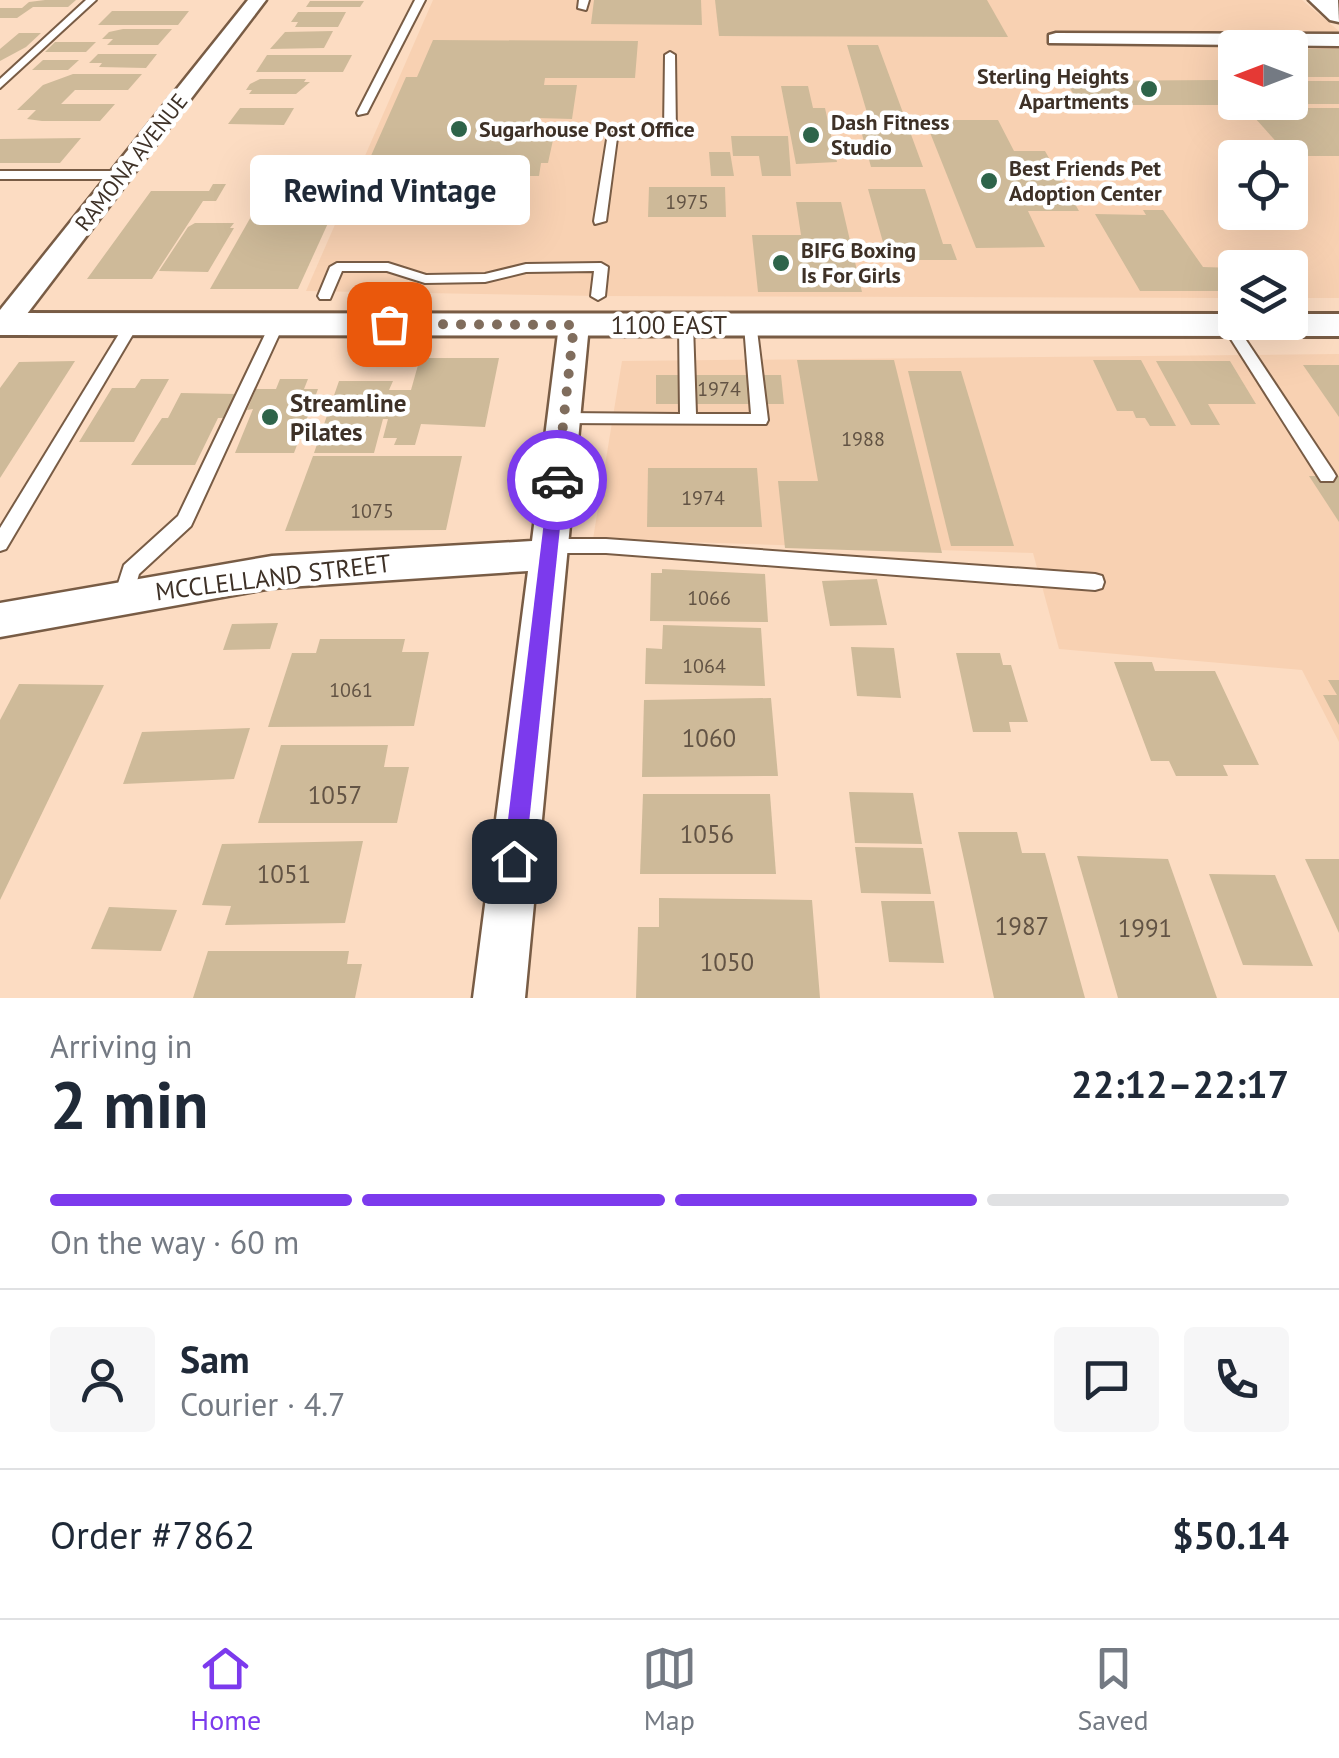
<!DOCTYPE html>
<meta charset="utf-8">
<style>
body{margin:0;font-family:"PT Sans",sans-serif;background:#f6f6f7;color:#1f2937;height:100vh;display:flex;flex-direction:column;font-size:38px;white-space:nowrap}
*{box-sizing:border-box;margin:0}
p{font-size:32px;color:#747a83}
.icon{flex:none;width:55px;height:55px;fill:none;stroke:currentColor;stroke-width:2;stroke-linecap:round;stroke-linejoin:round}
.map{position:relative;height:998px;overflow:hidden}
.side{display:flex;flex-direction:column;background:#fff;flex:1}
.side>*{flex:none}
.needle{width:65px;rotate:270deg}
.controls{position:absolute;left:1218px;top:30px;display:grid;gap:20px}
.controls a{display:grid;place-items:center;width:90px;height:90px;border-radius:10px;background:#fff;box-shadow:0 10px 40px #0002;font-size:50px}
.pin{position:absolute;display:grid;place-items:center;width:85px;height:85px;color:#fff;margin:-42px;border-radius:20px;box-shadow:0 5px 15px #0006}
.courier{position:absolute;display:grid;place-items:center;width:100px;height:100px;margin:-50px;border:8px solid #7c3aed;border-radius:50%;background:#fff;color:#222;box-shadow:0 2px 12px #0007}
.bubble{position:absolute;height:70px;border-radius:10px;background:#fff;box-shadow:0 10px 40px #0002;font-size:32px;font-weight:700;line-height:70px;text-align:center}
.head em{font-style:normal;font-weight:700}
.head div{display:flex;flex-direction:column-reverse}
.head{display:flex;align-items:center;justify-content:space-between;height:170px;padding:0 50px}
h1{font-size:65px;font-weight:700;line-height:75px}
.bar{display:grid;grid-template-columns:repeat(4,1fr);gap:15px 10px;align-content:center;height:120px;padding:0 50px}
.bar i{height:12px;border-radius:8px;background:#e0e1e3}
.bar .active{background:#7c3aed}
.bar p{grid-column:span 4}
.line{display:flex;align-items:center;gap:25px;padding:0 50px;border-top:2px solid #e0e1e3}
.line div{flex:1}
.round{display:grid;place-items:center;flex:none;width:105px;height:105px;border-radius:10px;background:#f6f6f7}
.dock{display:flex;justify-content:space-around;align-items:center;height:140px;border-top:2px solid #e0e1e3;background:#fff;font-size:28px;color:#747a83}
.dock a{display:grid;justify-items:center;gap:5px}
.dock .active{color:#7c3aed}
.map>svg:first-child{display:block}
.built{fill:#f8d1b2;fill-rule:evenodd}
.building{fill:#ceba99}
.lines{fill:none;stroke-linecap:round;stroke-linejoin:round}
.service-casing{stroke:#785c45;stroke-width:4}
.minor-casing{stroke:#785c45;stroke-width:5}
.tertiary-casing{stroke:#785c45;stroke-width:6}
.secondary-casing{stroke:#785c45;stroke-width:5}
.service{fill:#fff;fill-rule:evenodd}
.minor{fill:#fff;fill-rule:evenodd}
.tertiary{fill:#fff;fill-rule:evenodd}
.secondary{fill:#fff;fill-rule:evenodd}
.route{fill:#7c3aed}
.done{stroke:#806d5d;stroke-width:10;stroke-dasharray:0 18}
.poi-dot{fill:#2e644a;stroke:#fff;stroke-width:4}
.labels{text-anchor:middle;dominant-baseline:central;stroke-width:9;stroke-linejoin:round;paint-order:stroke}
.number-label{font-size:20px;fill:#625344}
.far-poi-label{font-size:22px;font-weight:bold;fill:#3e3127;stroke:#fff;text-anchor:start}
.far-street-label{font-size:22px;fill:#3e3127;stroke:#fff}
.street-label{font-size:25px;fill:#3e3127;stroke:#fff}
.poi-label{font-size:25px;font-weight:bold;fill:#3e3127;stroke:#fff;text-anchor:start}
.near-number-label{font-size:25px;fill:#625344}
</style>
<div class="map">
<svg width="1339" height="998" viewBox="0 0 1339 998">
<rect width="100%" height="100%" fill="#fcdcc2"/>
<g class="built">
<path d="M433,0h869l37,31v267h-49v-30h-55v30l-637,-2 -292,-5zM1235,48h55v54h-55zM1235,158h55v54h-55z"/>
<polygon points="1339,354 1339,742 1302,670 1059,649 1033,553 593,539 622,361"/>
</g>
<g class="building">
<polygon points="45,0 76,0 68,7 33,7 17,18 0,18 0,8 22,8 29,2"/>
<polygon points="594,0 701,0 702,25 591,24"/>
<polygon points="715,0 987,0 1008,37 719,36"/>
<polygon points="310,1 364,1 360,7 306,7"/>
<polygon points="112,11 189,11 178,25 98,25"/>
<polygon points="298,12 346,12 338,27 295,27 298,22 291,22"/>
<polygon points="123,29 172,29 158,45 107,45 113,39 102,39 109,32"/>
<polygon points="333,31 324,48 270,49 285,32"/>
<polygon points="19,33 41,33 26,47 0,61 0,49"/>
<polygon points="433,40 638,41 635,78 545,78 544,85 577,85 572,119 537,118 532,140 553,140 548,163 541,163 539,176 362,176 406,77 417,77"/>
<polygon points="55,42 96,42 86,52 45,52"/>
<polygon points="847,45 878,45 923,167 871,167 857,116 868,116"/>
<rect x="1290" y="49" width="49" height="28"/>
<polygon points="98,54 157,54 146,68 99,67 102,63 89,63"/>
<polygon points="267,55 352,55 343,72 256,72"/>
<polygon points="43,60 79,60 68,70 32,70"/>
<polygon points="73,74 142,74 128,90 75,90 61,104 115,104 100,121 42,121 27,119 36,110 17,110 43,85"/>
<polygon points="260,79 306,79 304,82 310,82 296,94 249,94 252,90 246,90 250,84"/>
<polygon points="1219,80 1235,98 1235,105 1081,105 1065,81"/>
<rect x="1290" y="81" width="49" height="23"/>
<polygon points="781,86 808,86 813,108 825,108 837,162 796,164"/>
<polygon points="240,108 294,108 284,125 228,124"/>
<polygon points="1246,108 1339,108 1339,156 1289,156"/>
<polygon points="925,120 998,120 1014,151 1045,151 1079,211 1028,211 1045,247 976,248"/>
<polygon points="565,128 590,128 588,140 563,140"/>
<polygon points="731,136 788,136 791,176 762,176 759,156 733,156"/>
<polygon points="81,138 60,163 0,163 0,139"/>
<polygon points="709,152 730,152 734,176 711,176"/>
<polygon points="213,184 226,184 216,201 203,201 152,279 87,279 151,191 209,191"/>
<polygon points="649,187 725,187 726,217 648,217"/>
<polygon points="868,189 925,189 943,244 951,244 957,260 888,260"/>
<polygon points="261,199 339,199 298,289 210,289"/>
<polygon points="796,202 841,202 862,292 758,292 752,235 801,235"/>
<polygon points="1143,210 1163,210 1203,267 1235,268 1235,291 1140,291 1095,214 1146,215"/>
<polygon points="195,223 234,223 230,228 234,228 208,272 159,271 188,227"/>
<polygon points="420,358 499,358 485,427 421,424 415,445 394,445 397,438 383,438 388,419 383,419 374,453 314,453 339,381 393,381 389,390 411,390"/>
<polygon points="797,360 894,360 942,553 785,548 778,481 818,481"/>
<polygon points="1093,360 1141,360 1176,426 1150,426 1145,418 1136,418 1133,411 1117,411"/>
<polygon points="75,361 0,478 0,388 19,362"/>
<polygon points="1156,361 1230,361 1256,404 1208,404 1220,425 1191,425"/>
<polygon points="1303,365 1339,365 1339,417"/>
<polygon points="908,371 961,371 1014,546 951,546"/>
<polygon points="656,375 781,375 784,404 656,404"/>
<polygon points="141,379 169,379 134,442 79,442 112,388 135,388"/>
<polygon points="280,379 308,379 304,389 318,389 294,453 235,453 253,409 247,410 256,389 276,389"/>
<polygon points="181,393 237,394 225,418 218,418 195,465 131,465 162,418 168,418"/>
<polygon points="313,456 462,456 446,530 285,531"/>
<polygon points="648,468 757,468 762,527 647,527"/>
<polygon points="1309,476 1339,476 1339,522"/>
<polygon points="662,569 765,574 768,622 650,621 651,573 662,573"/>
<polygon points="877,579 887,625 830,626 822,581"/>
<polygon points="278,623 270,649 223,650 232,624"/>
<polygon points="663,625 761,628 765,686 645,684 646,648 662,649"/>
<polygon points="320,639 405,639 402,652 429,652 414,726 268,727 292,653 316,653"/>
<polygon points="851,647 894,648 901,698 857,696"/>
<polygon points="956,653 1000,653 1003,665 1011,665 1028,722 1009,722 1011,732 973,732"/>
<polygon points="1114,662 1152,662 1155,671 1215,671 1259,765 1223,765 1228,776 1176,776 1169,761 1151,761"/>
<polygon points="1328,680 1339,680 1339,725 1323,695 1337,695"/>
<polygon points="19,684 104,685 0,900 0,720"/>
<polygon points="771,698 778,776 642,777 644,700"/>
<polygon points="250,728 234,779 123,784 142,732"/>
<polygon points="281,745 388,745 384,767 409,767 397,823 258,823"/>
<polygon points="849,792 913,793 922,844 855,843"/>
<polygon points="643,794 770,794 776,874 640,874"/>
<polygon points="958,832 1017,832 1022,853 1045,853 1085,998 994,998"/>
<polygon points="363,841 345,923 225,925 231,906 202,905 222,844"/>
<polygon points="855,847 923,848 931,894 861,893"/>
<polygon points="1077,856 1168,859 1217,998 1118,998"/>
<polygon points="1305,859 1339,859 1339,933"/>
<polygon points="1209,874 1275,875 1313,966 1243,965"/>
<polygon points="659,898 812,900 820,998 636,998 638,927 659,927"/>
<polygon points="881,901 934,901 944,963 889,962"/>
<polygon points="109,907 177,910 161,951 91,949"/>
<polygon points="208,951 349,951 347,964 362,964 355,998 193,998"/>
</g>
<g class="lines">
<defs>
<g id="service">
<polygon points="86,0 96,0 0,88 0,79"/>
<polygon points="415,0 425,0 367,113 358,115 357,113"/>
<polygon points="579,0 589,0 586,10 578,8"/>
<polygon points="670,52 675,55 676,134 670,137 617,138 606,221 595,224 594,221 608,133 664,131 665,55"/>
<polygon points="0,171 121,171 127,175 121,179 0,179"/>
<polygon points="337,263 388,263 426,275 485,274 526,264 601,263 608,267 605,296 598,300 591,296 594,271 526,272 485,282 425,283 387,271 342,271 330,299 320,299 318,296 330,267"/>
<polygon points="132,319 139,324 6,549 0,551 0,528 125,324"/>
<polygon points="277,319 284,324 191,526 139,574 131,602 124,604 117,602 114,596 124,565 178,516 270,324"/>
<polygon points="686,320 693,325 696,414 751,414 744,325 746,322 756,322 768,420 766,424 557,423 555,419 557,415 563,413 680,414 679,325"/>
<polygon points="1229,320 1234,322 1333,471 1336,476 1333,481 1321,481 1222,325"/>
<polygon points="549,539 606,539 1095,574 1102,576 1104,582 1102,588 1095,590 606,553 549,553 543,551 540,546 543,541"/>
</g>
<g id="minor">
<polygon points="248,0 266,0 14,331 0,332 0,310"/>
<polygon points="1056,33 1339,34 1339,46 1049,43 1049,35"/>
<polygon points="574,316 584,318 589,325 525,998 473,998 528,571 272,588 0,637 0,603 272,556 532,541 559,325 564,318"/>
</g>
<polygon id="tertiary" points="0,313 1235,314 1235,322 1290,322 1290,314 1339,314 1339,336 0,335"/>
<polygon id="secondary" points="1309,0 1338,0 1339,22 1330,20"/>
</defs>
<use href="#service" class="service-casing"/>
<use href="#minor" class="minor-casing"/>
<use href="#tertiary" class="tertiary-casing"/>
<use href="#secondary" class="secondary-casing"/>
<use href="#service" class="service"/>
<use href="#minor" class="minor"/>
<use href="#tertiary" class="tertiary"/>
<use href="#secondary" class="secondary"/>
</g>
<polygon class="route" points="557,474 565,480 525,861 522,869 514,872 506,869 503,861 549,480"/>
<g class="lines">
<polyline class="done" points="389,324 574,325 557,480"/>
</g>
<g class="poi-dot">
<circle cx="1149" cy="89" r="10"/>
<circle cx="459" cy="129" r="10"/>
<circle cx="811" cy="135" r="10"/>
<circle cx="989" cy="181" r="10"/>
<circle cx="781" cy="263" r="10"/>
<circle cx="270" cy="417" r="10"/>
</g>
<g class="labels">
<g class="number-label">
<text x="687" y="202">1975</text>
<text x="719" y="389">1974</text>
<text x="863" y="439">1988</text>
<text x="703" y="498">1974</text>
<text x="372" y="511">1075</text>
<text x="709" y="598">1066</text>
<text x="704" y="666">1064</text>
<text x="351" y="690">1061</text>
</g>
<g class="far-poi-label">
<text x="1129" y="76" text-anchor="end">Sterling Heights<tspan x="1129" dy="25">Apartments</tspan></text>
<text x="831" y="122">Dash Fitness<tspan x="831" dy="25">Studio</tspan></text>
<text x="479" y="129">Sugarhouse Post Office</text>
<text x="1009" y="168">Best Friends Pet<tspan x="1009" dy="25">Adoption Center</tspan></text>
<text x="801" y="250">BIFG Boxing<tspan x="801" dy="25">Is For Girls</tspan></text>
</g>
<g class="far-street-label">
<text transform="translate(131 162) rotate(-52)">RAMONA AVENUE</text>
</g>
<g class="street-label">
<text x="669" y="325">1100 EAST</text>
<text transform="translate(273 577) rotate(-7)">MCCLELLAND STREET</text>
</g>
<g class="poi-label">
<text x="290" y="403">Streamline<tspan x="290" dy="29">Pilates</tspan></text>
</g>
<g class="near-number-label">
<text x="709" y="738">1060</text>
<text x="335" y="795">1057</text>
<text x="707" y="834">1056</text>
<text x="284" y="874">1051</text>
<text x="1022" y="926">1987</text>
<text x="1145" y="928">1991</text>
<text x="727" y="962">1050</text>
</g>
</g>
</svg>
<div class="controls">
<a><svg class="needle" viewBox="-14 -14 28 28"><path d="M0-13l5 13h-10z" fill="#e53935"/><path d="M0 13l5-13h-10z" fill="#747a83"/></svg></a>
<a><svg class="icon" aria-label="locate" viewBox="0 0 24 24"><circle cx="12" cy="12" r="6"/><path d="M12 2v4M12 18v4M2 12h4M18 12h4"/></svg></a>
<a><svg class="icon" aria-label="layers" viewBox="0 0 24 24"><path d="M12 4l9 5-9 5-9-5zM3 14l9 5 9-5"/></svg></a>
</div>
<div class="pin" style="left:389px;top:324px;background:#ea580c"><svg class="icon" aria-label="bag" viewBox="0 0 24 24"><path d="M5 8h14l-1 12H6zM9 8a3 3 0 0 1 6 0"/></svg></div>
<div class="pin" style="left:514px;top:861px;background:#1f2937"><svg class="icon" aria-label="home" viewBox="0 0 24 24"><path d="M3 11l9-7 9 7M6 9v11h12V9"/></svg></div>
<div class="courier" style="left:557px;top:480px"><svg class="icon" aria-label="car" viewBox="0 0 24 24"><path d="M5 17H2v-5l4-1 3-4h7l3 4 3 1v5h-3M9 17h6M6 11h13"/><circle cx="7" cy="17" r="2"/><circle cx="17" cy="17" r="2"/></svg></div>
<div class="bubble" style="left:250px;top:155px;width:280px">Rewind Vintage</div>
</div>
<section class="side">
<div class="head"><div><h1>2 min</h1><p>Arriving in</p></div><em>22:12–22:17</em></div>
<div class="bar"><i class="active"></i><i class="active"></i><i class="active"></i><i></i><p>On the way · 60 m</p></div>
<div class="line" style="height:180px"><a class="round"><svg class="icon" aria-label="person" viewBox="0 0 24 24"><circle cx="12" cy="8" r="4"/><path d="M4 21q1-7 8-7t8 7"/></svg></a><div><b>Sam</b><p>Courier · 4.7</p></div><a class="round"><svg class="icon" aria-label="chat" viewBox="0 0 24 24"><path d="M4 5h16v11H9l-5 4z"/></svg></a><a class="round"><svg class="icon" aria-label="phone" viewBox="0 0 24 24"><path d="M5 4h4l2 5-3 2q2 4 5 5l2-3 5 2v4C11 20 4 13 5 4z"/></svg></a></div>
<div class="line" style="height:130px"><div>Order #7862</div><b>$50.14</b></div>
</section>
<nav class="dock">
<a class="active"><svg class="icon" aria-label="home" viewBox="0 0 24 24"><path d="M3 11l9-7 9 7M6 9v11h12V9"/></svg>Home</a>
<a><svg class="icon" aria-label="map" viewBox="0 0 24 24"><path d="M3 6l6-2 6 2 6-2v14l-6 2-6-2-6 2zM9 4v14M15 6v14"/></svg>Map</a>
<a><svg class="icon" aria-label="saved" viewBox="0 0 24 24"><path d="M7 4h10v16l-5-4-5 4z"/></svg>Saved</a>
</nav>
